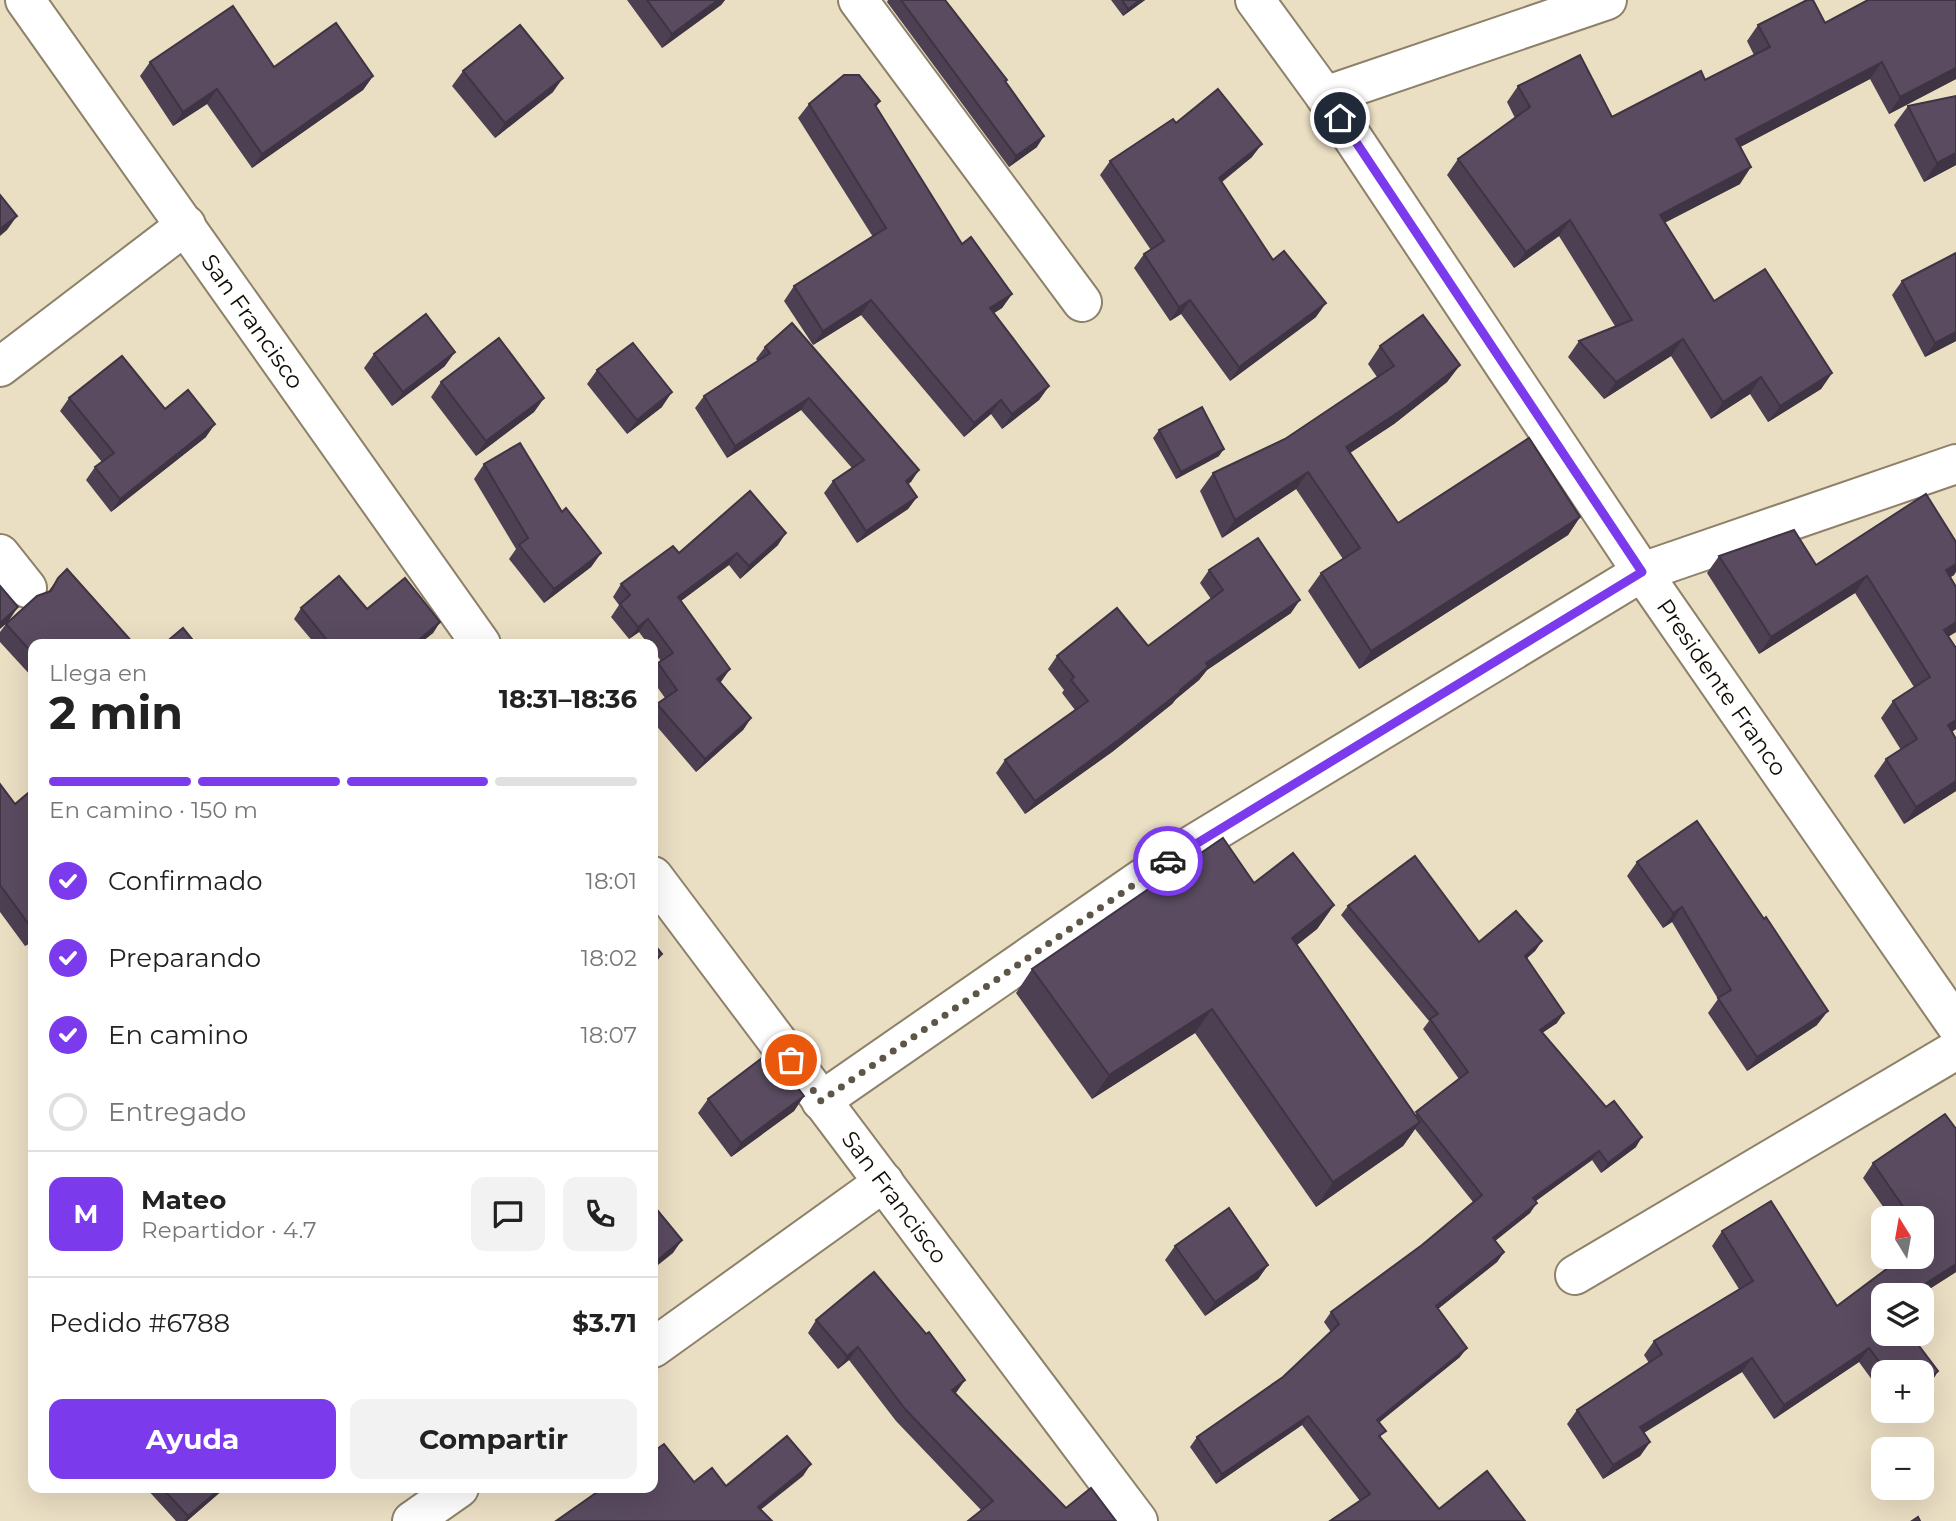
<!DOCTYPE html>
<html lang="es">
<meta charset="utf-8">
<style>
body{margin:0;font-family:Montserrat,sans-serif;background:#f2f2f2;color:#222;height:100vh;display:flex;flex-direction:column;font-size:26px;white-space:nowrap}
*{box-sizing:border-box;margin:0}
p{font-size:23px;color:#767676}
.icon{flex:none;width:38px;height:38px;fill:none;stroke:currentColor;stroke-width:2;stroke-linecap:round;stroke-linejoin:round}
.map{position:relative;flex:1;overflow:hidden}
.panel{position:absolute;left:28px;top:639px;width:630px;height:854px;display:flex;flex-direction:column;background:#fff;border-radius:14px;box-shadow:0 7px 28px #0002}
.panel>*{flex:none}
.needle{width:46px;rotate:349deg}
.fabs{position:absolute;left:1871px;top:1206px;display:grid;gap:14px}
.fabs a{display:grid;place-items:center;width:63px;height:63px;border-radius:14px;background:#fff;box-shadow:0 7px 28px #0002;font-size:35px}
.pin{position:absolute;display:grid;place-items:center;width:60px;height:60px;color:#fff;margin:-30px;border:4px solid #fff;border-radius:50%;box-shadow:0 2px 7px #0007}
.courier{position:absolute;display:grid;place-items:center;width:70px;height:70px;margin:-35px;border:5px solid #7c3aed;border-radius:50%;background:#fff;color:#222;box-shadow:0 2px 9px #0007}
.head em{font-style:normal;font-weight:700}
.head div{display:flex;flex-direction:column-reverse}
.head{display:flex;align-items:center;justify-content:space-between;height:119px;padding:0 21px}
h1{font-size:46px;font-weight:700;line-height:52px}
.bar{display:grid;grid-template-columns:repeat(4,1fr);gap:10px 7px;align-content:center;height:84px;padding:0 21px}
.bar i{height:9px;border-radius:5px;background:#e0e0e0}
.bar .current{background:#7c3aed}
.bar p{grid-column:span 4}
.line{display:flex;align-items:center;gap:18px;padding:0 21px;border-top:2px solid #e0e0e0}
.line div{flex:1}
.round{display:grid;place-items:center;flex:none;width:74px;height:74px;border-radius:14px;background:#f2f2f2}
ol{padding:0 21px;list-style:none}
li{display:flex;align-items:center;gap:21px;height:77px}
li p{margin-inline-start:auto}
li .icon{padding:7px;border-radius:50%;background:#7c3aed;color:#fff;stroke-width:4}
li:last-child{color:#767676}
li i{width:38px;height:38px;border:4px solid #e0e0e0;border-radius:50%}
.button{display:flex;gap:14px;margin-top:auto;padding:14px 21px}
.button a{flex:1;height:80px;border-radius:14px;background:#7c3aed;color:#fff;font-size:28px;font-weight:700;line-height:80px;text-align:center}
.button a+a{background:#f2f2f2;color:#222}
.map>svg:first-child{display:block}
.lines{fill:none;stroke-linecap:round;stroke-linejoin:round}
.minor-casing{stroke:#8d8169;stroke-width:42}
.minor{stroke:#fff;stroke-width:38}
.wall{fill:#4d4053}
.shaded-wall{fill:#3f3443}
.building{fill:#5a4b60;stroke:#3f3443;stroke-width:2}
.done{stroke:#5d5647;stroke-width:7;stroke-dasharray:0 12.6}
.route{stroke:#7c3aed;stroke-width:9}
.labels{text-anchor:middle;dominant-baseline:central;stroke-width:7;stroke-linejoin:round;paint-order:stroke}
.street-label{font-size:23px;fill:#110c04;stroke:#f8ebd0}
</style>
<div class="map">
<svg width="1956" height="1521" viewBox="0 0 1956 1521">
<rect width="100%" height="100%" fill="#eadec3"/>
<g class="lines">
<defs>
<g id="minor">
<path id="s1" d="M25,0l456,644"/>
<polyline points="858,0 1082,302"/>
<path id="s2" d="M1255,0l70,96 317,476 314,453"/>
<polyline points="1325,96 1607,0"/>
<polyline points="0,367 186,225"/>
<polyline points="0,554 27,588"/>
<path id="s3" d="M653,876l485,645"/>
<polyline points="821,1101 1179,853 1642,572 1956,464"/>
<polyline points="1575,1275 1956,1050"/>
<polyline points="653,1348 884,1182"/>
<polyline points="412,1521 459,1488"/>
</g>
</defs>
<use href="#minor" class="minor-casing"/>
<use href="#minor" class="minor"/>
</g>
<g class="wall">
<polygon points="627,0 725,0 721,5 662,48"/>
<polygon points="888,0 945,0 1007,80 1006,82 1037,147 1009,167 887,2"/>
<polygon points="1111,0 1145,0 1123,16"/>
<polygon points="1956,0 1956,79 1889,114 1870,79 1740,147 1740,184 1665,222 1714,301 1832,373 1821,389 1768,422 1750,394 1711,419 1671,356 1604,399 1568,357 1579,341 1615,326 1559,236 1514,268 1447,175 1458,159 1515,118 1507,102 1518,86 1612,117 1705,80 1754,55 1747,41 1758,25 1825,23 1942,1"/>
<polygon points="150,62 274,67 373,76 363,90 252,168 207,104 173,126 140,76"/>
<polygon points="463,71 553,92 495,138 452,86"/>
<polygon points="1956,96 1956,165 1924,182 1894,125 1908,106"/>
<polygon points="880,101 876,107 962,244 1012,294 1002,308 994,313 1049,386 1039,400 1002,429 991,414 964,437 861,315 813,345 784,301 794,286 873,237 798,118 809,104"/>
<polygon points="1176,123 1252,157 1222,182 1273,260 1316,317 1230,381 1181,314 1170,321 1134,268 1144,254 1151,250 1100,175 1110,161"/>
<polygon points="1902,281 1956,341 1925,357 1892,295"/>
<polygon points="1380,346 1460,365 1447,382 1394,424 1350,453 1398,523 1580,517 1568,535 1359,669 1308,591 1321,573 1343,559 1296,489 1222,538 1200,491 1213,473 1285,439 1377,377 1368,364"/>
<polygon points="765,347 919,470 908,484 917,497 908,509 857,543 824,493 833,481 852,468 801,410 727,458 695,408 704,396 758,361 756,359"/>
<polygon points="374,354 445,366 392,406 364,368"/>
<polygon points="597,370 662,407 627,434 587,384"/>
<polygon points="441,382 544,398 534,412 476,456 431,397"/>
<polygon points="69,398 165,409 206,437 111,512 86,480 95,467 102,462 60,411"/>
<polygon points="1159,430 1219,456 1176,479 1153,438"/>
<polygon points="484,464 562,512 601,553 591,567 544,603 509,559 516,549 474,479"/>
<polygon points="778,545 740,579 729,565 681,601 721,682 720,683 751,718 743,730 696,772 653,722 653,710 657,704 665,698 653,681 653,671 658,663 661,661 653,650 653,644 648,644 639,632 629,639 611,617 619,605 613,597 621,584 679,553"/>
<polygon points="1719,556 1816,565 1954,575 1950,577 1956,587 1956,632 1948,636 1956,729 1952,732 1956,791 1904,824 1874,776 1886,759 1901,750 1881,718 1893,701 1914,687 1855,593 1759,654 1707,573"/>
<polygon points="1209,570 1291,613 1207,670 1199,680 1176,699 1172,704 1112,752 1025,814 996,773 1005,760 1075,710 1062,693 1064,690 1048,669 1057,656 1148,646 1211,599 1200,583"/>
<polygon points="58,578 33,644 33,678 0,642 0,632 6,624 48,592"/>
<polygon points="301,608 367,609 440,622 433,633 419,644 315,644 294,619"/>
<polygon points="0,784 15,804 33,789 33,941 25,946 0,912"/>
<polygon points="1637,862 1764,919 1817,1025 1747,1071 1708,1013 1718,999 1672,922 1663,928 1627,876"/>
<polygon points="1254,883 1334,905 1317,929 1297,945 1415,1115 1459,1079 1423,1029 1429,1021 1341,915 1348,906 1479,942 1542,941 1535,951 1527,958 1557,1023 1542,1033 1636,1147 1601,1173 1592,1160 1536,1201 1530,1213 1495,1241 1504,1252 1497,1262 1438,1309 1460,1357 1379,1422 1381,1438 1439,1509 1525,1521 1360,1501 1302,1425 1216,1484 1190,1447 1197,1437 1283,1377 1331,1332 1324,1322 1331,1312 1422,1245 1473,1202 1415,1129 1403,1146 1316,1207 1195,1033 1092,1099 1016,993 1032,969"/>
<polygon points="804,1096 794,1111 731,1157 698,1113 708,1099"/>
<polygon points="1945,1114 1956,1129 1956,1272 1920,1295 1883,1295 1883,1334 1910,1334 1938,1371 1929,1386 1922,1391 1922,1372 1883,1372 1883,1395 1859,1362 1774,1419 1742,1372 1644,1433 1650,1442 1640,1456 1603,1479 1567,1424 1577,1410 1649,1363 1644,1355 1654,1341 1739,1289 1712,1246 1722,1231 1771,1201 1837,1306 1904,1256 1922,1256 1922,1218 1891,1218 1863,1178 1873,1163"/>
<polygon points="1175,1246 1268,1265 1258,1279 1205,1316 1165,1260"/>
<polygon points="816,1320 955,1393 1066,1508 981,1510 896,1421 849,1360 838,1369 808,1333"/>
<polygon points="146,1488 225,1488 187,1521 176,1521"/>
</g>
<g class="shaded-wall">
<polygon points="718,0 725,0 721,5 662,48 672,34"/>
<polygon points="1140,0 1145,0 1123,16 1128,9"/>
<polygon points="1882,62 1870,79 1725,155 1736,139"/>
<polygon points="1956,68 1956,79 1889,114 1900,97"/>
<polygon points="373,76 363,90 252,168 262,154"/>
<polygon points="563,78 553,92 495,138 505,123"/>
<polygon points="217,89 207,104 173,126 183,112"/>
<polygon points="1044,136 1037,147 1009,167 1016,156"/>
<polygon points="1262,144 1252,157 1209,192 1219,178"/>
<polygon points="1956,153 1956,165 1924,182 1937,163"/>
<polygon points="1751,167 1740,184 1649,231 1660,215"/>
<polygon points="17,216 7,230 0,236 0,229"/>
<polygon points="1570,220 1559,236 1514,268 1526,252"/>
<polygon points="1012,294 1002,308 980,322 990,308"/>
<polygon points="871,300 861,315 813,345 823,331"/>
<polygon points="1190,300 1181,314 1170,321 1179,307"/>
<polygon points="1326,303 1316,317 1230,381 1239,367"/>
<polygon points="1956,332 1956,341 1925,357 1935,343"/>
<polygon points="1683,339 1671,356 1604,399 1616,382"/>
<polygon points="455,352 445,366 392,406 403,392"/>
<polygon points="1460,365 1447,382 1394,424 1333,464 1346,447"/>
<polygon points="1832,373 1821,389 1768,422 1780,406"/>
<polygon points="1761,377 1750,394 1711,419 1723,402"/>
<polygon points="1049,386 1039,400 1002,429 1012,414"/>
<polygon points="672,392 662,407 627,434 637,420"/>
<polygon points="544,398 534,412 476,456 486,441"/>
<polygon points="809,398 801,410 727,458 735,446"/>
<polygon points="1001,400 991,414 964,437 974,423"/>
<polygon points="215,424 206,437 111,512 120,499"/>
<polygon points="1224,449 1219,456 1176,479 1181,472"/>
<polygon points="919,470 911,482 897,493 906,481"/>
<polygon points="1308,472 1296,489 1222,538 1235,520"/>
<polygon points="917,497 908,509 857,543 866,531"/>
<polygon points="1580,517 1568,535 1359,669 1371,651"/>
<polygon points="786,533 778,545 740,579 749,566"/>
<polygon points="601,553 591,567 544,603 554,589"/>
<polygon points="737,553 729,565 670,609 678,597"/>
<polygon points="1956,564 1956,572 1954,575 1934,588 1946,570"/>
<polygon points="1867,576 1855,593 1759,654 1771,637"/>
<polygon points="1300,600 1291,613 1207,670 1199,680 1176,699 1172,704 1112,752 1025,814 1035,801 1180,690 1206,663"/>
<polygon points="18,607 8,622 0,629 0,623"/>
<polygon points="648,619 639,632 629,639 638,627"/>
<polygon points="440,622 433,633 419,644 414,644"/>
<polygon points="1956,622 1956,632 1932,647 1944,630"/>
<polygon points="730,669 721,682 708,692 717,679"/>
<polygon points="751,718 743,730 696,772 705,759"/>
<polygon points="1956,720 1956,729 1936,742 1948,725"/>
<polygon points="1956,781 1956,791 1904,824 1916,807"/>
<polygon points="1334,905 1317,929 1275,962 1292,938"/>
<polygon points="1682,907 1672,922 1663,928 1673,913"/>
<polygon points="33,935 33,941 25,946"/>
<polygon points="1542,941 1535,951 1518,966 1525,956"/>
<polygon points="662,954 653,967 653,962"/>
<polygon points="1212,1009 1195,1033 1092,1099 1109,1075"/>
<polygon points="1828,1011 1817,1025 1747,1071 1757,1057"/>
<polygon points="1564,1013 1557,1023 1533,1039 1540,1030"/>
<polygon points="804,1096 794,1111 731,1157 741,1143"/>
<polygon points="1420,1122 1403,1146 1316,1207 1333,1182"/>
<polygon points="1642,1137 1636,1147 1601,1173 1608,1163"/>
<polygon points="1599,1151 1592,1160 1526,1208 1533,1198"/>
<polygon points="1537,1203 1530,1213 1486,1248 1493,1238"/>
<polygon points="682,1240 673,1253 653,1269 653,1264"/>
<polygon points="1504,1252 1497,1262 1429,1316 1436,1306"/>
<polygon points="1956,1264 1956,1272 1920,1295 1908,1295"/>
<polygon points="1268,1265 1258,1279 1205,1316 1215,1302"/>
<polygon points="858,1347 849,1360 838,1369 847,1356"/>
<polygon points="1467,1348 1460,1357 1370,1430 1377,1420"/>
<polygon points="1869,1348 1859,1362 1774,1419 1784,1405"/>
<polygon points="1752,1358 1742,1372 1630,1441 1640,1427"/>
<polygon points="1938,1371 1929,1386 1922,1391 1922,1384"/>
<polygon points="965,1380 956,1393 943,1402 952,1390"/>
<polygon points="1308,1416 1302,1425 1216,1484 1222,1474"/>
<polygon points="1650,1442 1640,1456 1603,1479 1613,1465"/>
<polygon points="811,1464 803,1476 749,1519 758,1507"/>
<polygon points="221,1488 225,1488 187,1521 184,1521 188,1516"/>
</g>
<g class="building">
<polygon points="647,0 718,0 672,34"/>
<polygon points="901,0 945,0 1007,80 1005,81 1044,136 1016,156"/>
<polygon points="1122,0 1140,0 1128,9"/>
<polygon points="1807,0 1813,0 1825,23 1868,0 1956,0 1956,68 1900,97 1882,62 1736,139 1751,167 1660,215 1714,301 1765,269 1832,373 1780,406 1761,377 1723,402 1683,339 1616,382 1579,341 1632,320 1570,220 1526,252 1458,159 1530,107 1518,86 1580,55 1612,117 1701,71 1705,80 1770,47 1758,25"/>
<polygon points="233,6 274,67 336,23 373,76 262,154 217,89 183,112 150,62"/>
<polygon points="520,25 563,78 505,123 463,71"/>
<polygon points="844,75 859,75 880,101 875,105 962,244 971,237 1012,294 990,308 1049,386 1012,414 1001,400 974,423 871,300 823,331 794,286 886,228 809,104"/>
<polygon points="1218,89 1262,144 1219,178 1273,260 1284,251 1326,303 1239,367 1190,300 1179,307 1144,254 1164,241 1110,161 1173,119 1176,123"/>
<polygon points="1956,96 1956,153 1937,163 1908,106"/>
<polygon points="0,195 17,216 0,229"/>
<polygon points="1956,253 1956,332 1935,343 1902,281"/>
<polygon points="426,314 455,352 403,392 374,354"/>
<polygon points="1423,315 1460,365 1406,407 1346,447 1398,523 1529,438 1580,517 1371,651 1321,573 1360,548 1308,472 1235,520 1213,473 1285,439 1394,366 1380,346"/>
<polygon points="792,323 919,470 906,481 917,497 866,531 833,481 864,460 809,398 735,446 704,396 770,353 765,347"/>
<polygon points="499,338 544,398 486,441 441,382"/>
<polygon points="633,343 672,392 637,420 597,370"/>
<polygon points="122,356 165,409 188,390 215,424 120,499 95,467 114,453 69,398"/>
<polygon points="1202,407 1224,449 1181,472 1159,430"/>
<polygon points="520,443 562,512 566,508 601,553 554,589 519,545 528,538 484,464"/>
<polygon points="750,491 786,533 749,566 737,553 678,597 730,669 717,679 751,718 705,759 657,704 677,690 658,663 673,653 648,619 638,627 620,604 630,595 621,584 673,546 679,553"/>
<polygon points="1926,494 1956,542 1956,564 1946,570 1956,587 1956,622 1944,630 1956,648 1956,720 1948,725 1956,739 1956,781 1916,807 1886,759 1917,739 1893,701 1930,677 1867,576 1771,637 1719,556 1794,530 1816,565"/>
<polygon points="1258,538 1300,600 1206,663 1208,667 1180,690 1181,691 1121,738 1035,801 1005,760 1088,701 1071,680 1074,677 1057,656 1117,608 1148,646 1223,590 1209,570"/>
<polygon points="67,569 134,644 33,644 33,654 6,624 37,596 51,591 58,578"/>
<polygon points="339,576 367,609 405,578 440,622 414,644 330,644 301,608"/>
<polygon points="0,586 18,607 0,623"/>
<polygon points="183,628 196,644 164,644"/>
<polygon points="0,784 15,804 33,789 33,930 0,885"/>
<polygon points="1697,821 1764,919 1766,917 1828,1011 1757,1057 1718,998 1731,990 1682,907 1673,913 1637,862"/>
<polygon points="1223,838 1254,883 1293,853 1334,905 1292,938 1420,1122 1333,1182 1212,1009 1109,1075 1032,969"/>
<polygon points="1415,856 1479,942 1516,911 1542,941 1525,956 1564,1013 1540,1030 1606,1107 1614,1101 1642,1137 1608,1163 1599,1151 1533,1198 1537,1203 1493,1238 1504,1252 1436,1306 1467,1348 1377,1420 1386,1431 1379,1436 1439,1509 1487,1471 1525,1521 1330,1521 1370,1494 1308,1416 1222,1474 1197,1437 1283,1377 1339,1324 1331,1312 1422,1245 1482,1195 1416,1112 1468,1072 1430,1019 1438,1014 1348,906"/>
<polygon points="653,943 662,954 653,962"/>
<polygon points="770,1052 804,1096 741,1143 708,1099"/>
<polygon points="1945,1114 1956,1129 1956,1264 1908,1295 1883,1295 1883,1334 1910,1334 1938,1371 1922,1384 1922,1372 1887,1372 1869,1348 1784,1405 1752,1358 1640,1427 1650,1442 1613,1465 1577,1410 1662,1354 1654,1341 1753,1281 1722,1231 1771,1201 1837,1306 1904,1256 1922,1256 1922,1243 1926,1240 1922,1234 1922,1218 1911,1218 1873,1163"/>
<polygon points="653,1205 682,1240 653,1264"/>
<polygon points="1229,1208 1268,1265 1215,1302 1175,1246"/>
<polygon points="874,1272 926,1334 929,1332 965,1380 952,1390 1066,1508 1091,1488 1116,1521 968,1521 993,1501 905,1409 858,1347 847,1356 816,1320"/>
<polygon points="787,1436 811,1464 758,1507 772,1521 556,1521 603,1488 653,1488 653,1452 664,1444 694,1482 712,1468 726,1486"/>
<polygon points="162,1488 221,1488 188,1516"/>
<polygon points="1918,1517 1920,1521 1912,1521"/>
</g>
<g class="lines">
<polyline class="done" points="791,1060 821,1101 1168,861"/>
<polyline class="route" points="1168,861 1642,572 1340,118"/>
</g>
<g class="labels">
<g class="street-label">
<text stroke="none"><textPath href="#s1" startOffset="394">San Francisco</textPath></text>
<text stroke="none"><textPath href="#s2" startOffset="831">Presidente Franco</textPath></text>
<text stroke="none"><textPath href="#s3" startOffset="402">San Francisco</textPath></text>
</g>
</g>
</svg>
<div class="fabs">
<a><svg class="needle" viewBox="-14 -14 28 28"><path d="M0-13l5 13h-10z" fill="#e53935"/><path d="M0 13l5-13h-10z" fill="#767676"/></svg></a>
<a><svg class="icon" aria-label="layers" viewBox="0 0 24 24"><path d="M12 4l9 5-9 5-9-5zM3 14l9 5 9-5"/></svg></a>
<a>+</a>
<a>−</a>
</div>
<div class="pin" style="left:791px;top:1060px;background:#ea580c"><svg class="icon" aria-label="bag" viewBox="0 0 24 24"><path d="M5 8h14l-1 12H6zM9 8a3 3 0 0 1 6 0"/></svg></div>
<div class="pin" style="left:1340px;top:118px;background:#1f2937"><svg class="icon" aria-label="home" viewBox="0 0 24 24"><path d="M3 11l9-7 9 7M6 9v11h12V9"/></svg></div>
<div class="courier" style="left:1168px;top:861px"><svg class="icon" aria-label="car" viewBox="0 0 24 24"><path d="M5 17H2v-5l4-1 3-4h7l3 4 3 1v5h-3M9 17h6M6 11h13"/><circle cx="7" cy="17" r="2"/><circle cx="17" cy="17" r="2"/></svg></div>
<section class="panel">
<div class="head"><div><h1>2 min</h1><p>Llega en</p></div><em>18:31–18:36</em></div>
<div class="bar"><i class="current"></i><i class="current"></i><i class="current"></i><i></i><p>En camino · 150 m</p></div>
<ol>
<li><svg class="icon" aria-label="check" viewBox="0 0 24 24"><path d="M5 12l5 5 9-10"/></svg>Confirmado<p>18:01</p></li>
<li><svg class="icon" aria-label="check" viewBox="0 0 24 24"><path d="M5 12l5 5 9-10"/></svg>Preparando<p>18:02</p></li>
<li><svg class="icon" aria-label="check" viewBox="0 0 24 24"><path d="M5 12l5 5 9-10"/></svg>En camino<p>18:07</p></li>
<li><i></i>Entregado</li>
</ol>
<div class="line" style="height:126px"><b class="round" style="background:#7c3aed;color:#fff">M</b><div><b>Mateo</b><p>Repartidor · 4.7</p></div><a class="round"><svg class="icon" aria-label="chat" viewBox="0 0 24 24"><path d="M4 5h16v11H9l-5 4z"/></svg></a><a class="round"><svg class="icon" aria-label="phone" viewBox="0 0 24 24"><path d="M5 4h4l2 5-3 2q2 4 5 5l2-3 5 2v4C11 20 4 13 5 4z"/></svg></a></div>
<div class="line" style="height:91px"><div>Pedido #6788</div><b>$3.71</b></div>
<div class="button"><a>Ayuda</a><a>Compartir</a></div>
</section>
</div>
